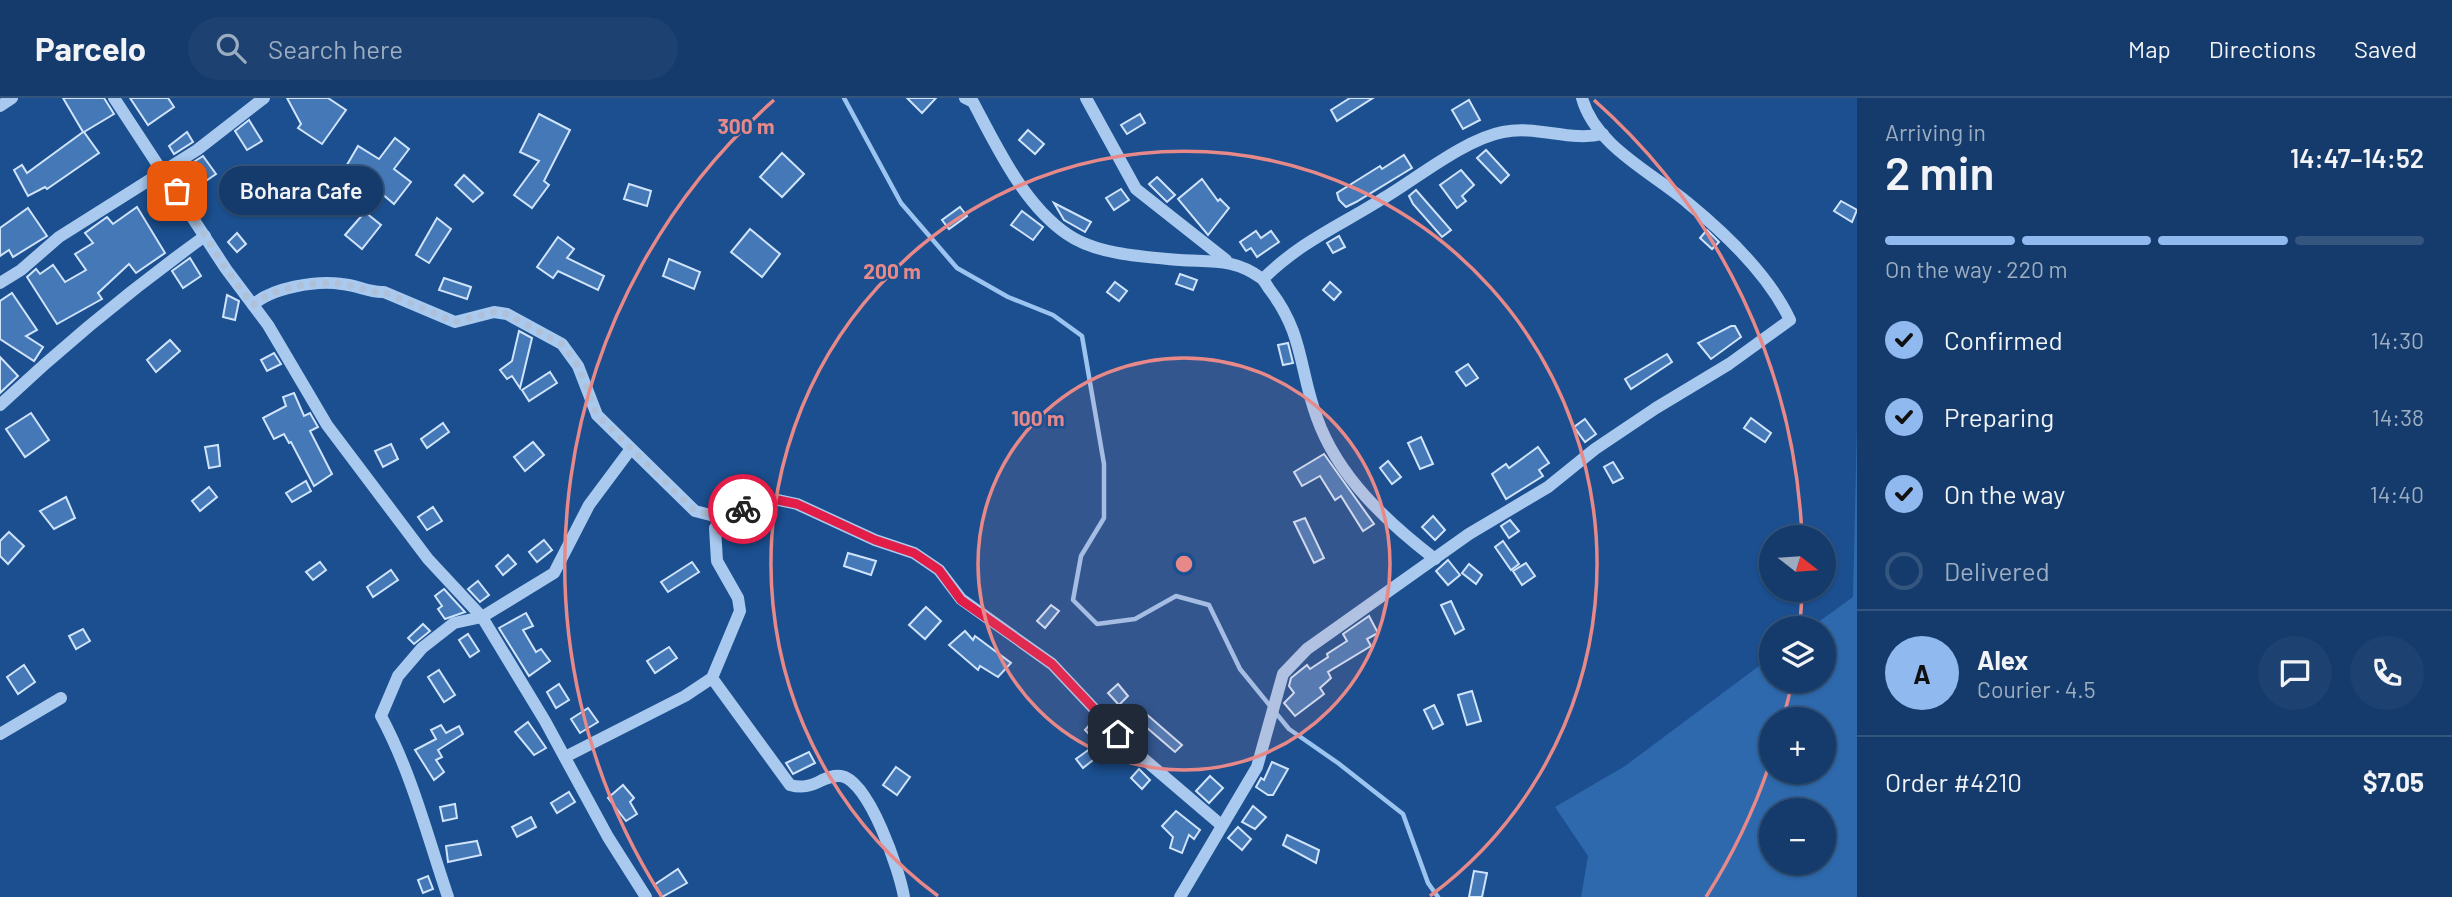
<!DOCTYPE html>
<meta charset="utf-8">
<style>
body{margin:0;font-family:Barlow,sans-serif;background:#1d4271;color:#f1f3f6;height:100vh;display:flex;flex-direction:column;font-size:26px;white-space:nowrap}
*{box-sizing:border-box;margin:0}
p{font-size:23px;color:#9dadc1}
.icon{flex:none;width:38px;height:38px;fill:none;stroke:currentColor;stroke-width:2;stroke-linecap:round;stroke-linejoin:round}
.map{position:relative;flex:1;overflow:hidden}
.side{display:flex;flex-direction:column;background:#143b6b;width:595px}
.side>*{flex:none}
.needle{width:46px;rotate:107deg}
.buttons{position:absolute;left:1759px;top:427px;display:grid;gap:14px}
.buttons a{display:grid;place-items:center;width:77px;height:77px;border-radius:50%;background:#143b6b;box-shadow:0 2px 5px #0004,0 0 0 2px #33557e;font-size:35px}
.pin{position:absolute;display:grid;place-items:center;width:60px;height:60px;color:#fff;margin:-30px;border-radius:14px;box-shadow:0 4px 10px #0006}
.courier{position:absolute;display:grid;place-items:center;width:70px;height:70px;margin:-35px;border:5px solid #e11d48;border-radius:50%;background:#fff;color:#222;box-shadow:0 2px 9px #0007}
.bubble{position:absolute;height:49px;border-radius:24px;background:#143b6b;box-shadow:0 2px 5px #0004,0 0 0 2px #33557e;font-size:23px;font-weight:600;line-height:49px;text-align:center}
.summary em{font-style:normal;font-weight:600}
.summary div{display:flex;flex-direction:column-reverse}
.summary{display:flex;align-items:center;justify-content:space-between;height:119px;padding:0 28px}
h1{font-size:46px;font-weight:600;line-height:52px}
.bar{display:grid;grid-template-columns:repeat(4,1fr);gap:10px 7px;align-content:center;height:84px;padding:0 28px}
.bar i{height:9px;border-radius:5px;background:#33557e}
.bar .on{background:#90b9f0}
.bar p{grid-column:span 4}
.line{display:flex;align-items:center;gap:18px;padding:0 28px;border-top:2px solid #33557e}
.line div{flex:1}
.round{display:grid;place-items:center;flex:none;width:74px;height:74px;border-radius:37px;background:#1d4271}
ol{padding:0 28px;list-style:none}
li{display:flex;align-items:center;gap:21px;height:77px}
li p{margin-inline-start:auto}
li .icon{padding:7px;border-radius:50%;background:#90b9f0;color:#111;stroke-width:4}
li:last-child{color:#9dadc1}
li i{width:38px;height:38px;border:4px solid #33557e;border-radius:50%}
header{display:flex;align-items:center;gap:42px;box-sizing:border-box;height:98px;padding:0 35px;background:#143b6b;border-bottom:2px solid #33557e}
header strong{font-size:33px}
nav{display:flex;gap:38px;margin-inline-start:auto;font-size:24px}
.search{width:490px;height:63px;background:#1d4271;display:flex;align-items:center;gap:18px;box-sizing:border-box;padding:0 24px;border-radius:38px;color:#9dadc1;font-size:26px}
main{display:flex;flex:1;min-height:0}
.map>svg:first-child{display:block}
.green{fill:#2e69ad;fill-rule:evenodd}
.lines{fill:none;stroke-linecap:round;stroke-linejoin:round}
.stream{stroke:#9cc4f0;stroke-width:4.5}
.building{fill:#4478b7;stroke:#cfe3fa;stroke-width:2}
.minor{stroke:#a9c9ee;stroke-width:12}
.done{stroke:#afc1d8;stroke-width:7;stroke-dasharray:0 12.6}
.route{stroke:#e11d48;stroke-width:9}
.ring{fill:none;stroke:#e88989;stroke-width:3.5}
.centre{fill:#e88989;stroke:#1b4f8f;stroke-width:3.5}
.ring-label{font-size:21px;text-anchor:middle;font-weight:bold;fill:#e88989;stroke:#1b4f8f;stroke-width:5;stroke-linejoin:round;paint-order:stroke}
</style>
<header>
<strong>Parcelo</strong>
<div class="search"><svg class="icon" aria-label="search" viewBox="0 0 24 24"><circle cx="10" cy="10" r="6"/><path d="M15 15l6 6"/></svg>Search here</div>
<nav><a>Map</a><a>Directions</a><a>Saved</a></nav>
</header>
<main>
<div class="map">
<svg width="1857" height="799" viewBox="0 0 1857 799">
<rect width="100%" height="100%" fill="#1b4f8f"/>
<path class="green" d="M1857,326v473h-276l7,-41 -33,-49 70,-41 146,-109v24h53v-53h-14l43,-31zM1771,621h53v53h-53zM1771,712h53v53h-53z"/>
<g class="lines">
<polyline class="stream" points="844,0 901,105 957,170 1008,199 1053,217 1082,238 1104,366 1104,420 1081,458 1073,502 1097,526 1135,521 1176,498 1209,507 1240,571 1289,631 1338,665 1403,716 1428,785 1438,799"/>
</g>
<g class="building">
<polygon points="63,0 104,0 114,16 84,34 99,55 47,91 45,89 28,98 14,72 22,67 27,75 83,34"/>
<polygon points="130,0 168,0 174,9 148,27"/>
<polygon points="287,0 328,0 346,12 322,46 298,30 301,26"/>
<polygon points="907,0 936,0 922,15"/>
<polygon points="1350,0 1373,0 1337,23 1331,12"/>
<polygon points="1469,2 1480,22 1463,31 1452,12"/>
<polygon points="539,16 570,32 544,83 549,87 532,110 514,97 539,63 520,54"/>
<polygon points="1140,16 1145,25 1127,36 1121,27"/>
<polygon points="249,22 262,43 247,52 235,33"/>
<polygon points="1028,32 1044,46 1035,56 1019,42"/>
<polygon points="187,34 193,44 174,56 169,48"/>
<polygon points="395,40 409,51 394,71 411,84 394,106 361,78 359,81 344,72 358,48 379,61"/>
<polygon points="1486,52 1509,77 1501,85 1477,60"/>
<polygon points="782,55 804,76 782,99 760,79"/>
<polygon points="1404,57 1412,70 1356,104 1346,109 1339,102 1337,95 1380,68 1382,71"/>
<polygon points="203,58 216,76 197,89 184,70"/>
<polygon points="1461,72 1474,87 1462,98 1466,103 1457,110 1440,87"/>
<polygon points="464,77 483,95 473,104 455,87"/>
<polygon points="1157,79 1175,97 1167,104 1149,86"/>
<polygon points="1202,81 1218,103 1220,101 1229,110 1208,137 1178,101"/>
<polygon points="629,86 651,93 647,108 624,101"/>
<polygon points="246,89 266,101 257,117 236,105"/>
<polygon points="1121,91 1129,102 1114,112 1106,100"/>
<polygon points="1416,92 1451,132 1442,139 1413,106 1409,98"/>
<polygon points="1841,103 1857,112 1852,124 1834,113"/>
<polygon points="1054,105 1091,124 1085,134 1064,122"/>
<polygon points="137,109 165,155 136,175 129,166 98,195 102,201 57,226 27,179 36,171 40,176 53,167 65,184 86,172 75,156 93,145 85,135 107,119 113,126"/>
<polygon points="960,109 967,118 949,131 942,122"/>
<polygon points="28,110 47,138 13,159 9,152 0,158 0,130"/>
<polygon points="1022,113 1043,129 1033,142 1011,127"/>
<polygon points="365,114 381,127 362,151 345,137"/>
<polygon points="437,120 451,131 429,165 416,157"/>
<polygon points="750,131 780,156 762,179 731,154"/>
<polygon points="1707,132 1719,144 1712,151 1700,140"/>
<polygon points="1256,133 1261,140 1271,133 1279,144 1257,159 1251,150 1246,153 1240,144"/>
<polygon points="237,135 246,146 237,154 228,144"/>
<polygon points="1339,138 1345,149 1333,155 1327,145"/>
<polygon points="558,139 574,151 567,160 604,178 598,192 558,173 553,180 537,169"/>
<polygon points="190,160 201,178 183,190 172,173"/>
<polygon points="669,161 700,174 694,191 663,178"/>
<polygon points="1180,176 1197,182 1193,192 1176,186"/>
<polygon points="444,180 471,189 467,201 439,192"/>
<polygon points="1115,184 1127,193 1119,203 1107,194"/>
<polygon points="1330,184 1341,194 1334,202 1323,192"/>
<polygon points="12,195 37,232 26,238 43,249 34,263 0,241 0,203"/>
<polygon points="227,197 239,203 235,222 223,219"/>
<polygon points="1731,228 1735,228 1741,239 1711,261 1698,245"/>
<polygon points="519,233 532,240 520,290 512,278 507,281 500,272 512,263"/>
<polygon points="170,242 180,253 156,274 147,262"/>
<polygon points="1288,245 1293,265 1283,267 1278,247"/>
<polygon points="274,255 281,266 267,273 261,262"/>
<polygon points="1667,256 1672,264 1631,291 1625,281"/>
<polygon points="0,259 18,278 0,295"/>
<polygon points="1468,266 1478,280 1466,288 1456,274"/>
<polygon points="550,274 557,285 529,303 522,292"/>
<polygon points="294,295 304,318 310,315 318,329 310,333 332,376 314,388 291,344 289,345 284,336 274,341 263,320 286,308 283,299"/>
<polygon points="31,315 49,342 25,359 6,331"/>
<polygon points="1751,320 1771,335 1765,344 1744,330"/>
<polygon points="1585,321 1596,336 1585,344 1574,329"/>
<polygon points="443,325 449,334 427,350 421,341"/>
<polygon points="1421,339 1433,366 1420,371 1408,345"/>
<polygon points="533,344 544,357 525,373 514,359"/>
<polygon points="391,346 398,361 383,369 375,353"/>
<polygon points="218,347 220,368 209,370 205,349"/>
<polygon points="1538,349 1549,365 1539,372 1543,378 1506,401 1492,376 1506,366 1509,370"/>
<polygon points="1324,356 1374,426 1363,433 1341,398 1335,402 1320,378 1302,388 1294,374"/>
<polygon points="1388,363 1401,379 1392,386 1380,370"/>
<polygon points="1613,364 1623,380 1613,385 1604,369"/>
<polygon points="306,383 311,393 292,404 286,395"/>
<polygon points="209,389 217,399 200,413 192,403"/>
<polygon points="66,399 75,420 54,431 40,413"/>
<polygon points="433,409 442,423 427,432 418,419"/>
<polygon points="1433,418 1445,432 1435,442 1422,429"/>
<polygon points="1305,420 1324,460 1314,465 1294,424"/>
<polygon points="1510,422 1519,433 1509,440 1501,428"/>
<polygon points="9,434 24,448 8,466 0,458 0,443"/>
<polygon points="544,442 552,452 537,464 529,454"/>
<polygon points="1503,443 1519,466 1511,472 1495,449"/>
<polygon points="848,455 876,463 871,477 844,468"/>
<polygon points="508,457 516,466 503,477 496,468"/>
<polygon points="1448,462 1460,477 1448,487 1436,473"/>
<polygon points="320,464 326,472 313,482 306,474"/>
<polygon points="692,464 699,474 668,494 661,484"/>
<polygon points="1526,465 1535,478 1522,487 1513,473"/>
<polygon points="1469,466 1482,477 1476,486 1462,475"/>
<polygon points="391,472 398,482 373,499 367,489"/>
<polygon points="478,483 489,497 480,504 468,491"/>
<polygon points="444,491 453,501 465,514 445,521 438,511 442,508 435,498"/>
<polygon points="1451,503 1464,531 1455,536 1441,507"/>
<polygon points="1051,507 1059,513 1045,530 1037,523"/>
<polygon points="926,509 941,523 925,541 909,527"/>
<polygon points="526,515 533,528 523,532 536,554 541,551 550,563 529,578 499,530"/>
<polygon points="1369,518 1378,535 1367,541 1371,548 1328,574 1331,580 1320,590 1324,596 1295,618 1284,605 1294,595 1289,588 1291,580 1307,567 1310,571 1328,559 1327,556 1347,543 1343,536"/>
<polygon points="423,526 430,533 414,546 408,540"/>
<polygon points="83,531 90,543 76,551 69,538"/>
<polygon points="965,533 973,542 975,538 1011,565 998,579 980,568 978,572 949,547"/>
<polygon points="468,536 479,553 470,559 459,542"/>
<polygon points="669,549 677,560 655,575 647,563"/>
<polygon points="24,567 35,584 18,596 7,579"/>
<polygon points="439,572 455,597 444,604 428,579"/>
<polygon points="559,586 569,602 556,610 547,594"/>
<polygon points="1118,586 1128,598 1119,607 1108,595"/>
<polygon points="1472,593 1481,623 1467,627 1458,597"/>
<polygon points="1434,607 1443,626 1433,631 1424,612"/>
<polygon points="588,610 598,624 580,635 571,621"/>
<polygon points="1144,614 1182,647 1175,654 1146,629 1143,633 1134,624"/>
<polygon points="1093,623 1106,636 1098,645 1085,632"/>
<polygon points="528,624 546,650 534,657 515,634"/>
<polygon points="441,627 446,635 459,628 463,636 438,652 442,659 436,662 444,674 434,682 415,652 436,641 431,632"/>
<polygon points="1091,650 1098,658 1083,670 1076,661"/>
<polygon points="809,654 815,665 793,676 786,665"/>
<polygon points="1272,664 1288,671 1273,697 1268,697 1256,689 1261,680 1264,682"/>
<polygon points="896,669 910,679 897,697 883,687"/>
<polygon points="1139,671 1150,682 1142,691 1131,680"/>
<polygon points="1210,678 1223,690 1209,705 1196,693"/>
<polygon points="623,687 634,700 630,704 637,716 626,723 608,700"/>
<polygon points="569,694 575,704 557,715 551,705"/>
<polygon points="455,706 457,720 443,723 440,709"/>
<polygon points="1253,708 1266,719 1255,731 1242,724"/>
<polygon points="1176,713 1200,732 1194,741 1189,737 1182,755 1170,750 1173,739 1162,728"/>
<polygon points="531,719 536,729 517,739 512,729"/>
<polygon points="1238,729 1251,741 1242,752 1228,740"/>
<polygon points="1287,737 1319,752 1316,765 1283,747"/>
<polygon points="477,743 481,757 448,764 446,748"/>
<polygon points="678,771 687,785 662,799 654,787"/>
<polygon points="1474,773 1487,775 1482,799 1469,799"/>
<polygon points="428,778 433,791 423,795 418,782"/>
</g>
<g class="lines">
<g class="minor">
<polyline points="114,0 226,171 268,227 327,327 428,461 482,519 545,623 608,739 646,799"/>
<path d="M965,0l8,4c24,45 51,103 94,132 30,21 78,23 113,26 31,2 54,-2 81,18 4,3 6,8 9,12 34,44 29,80 47,128 21,59 70,104 118,141"/>
<polyline points="1086,0 1136,91 1226,162"/>
<polyline points="0,8 12,0"/>
<path d="M1263,181c37,-37 76,-53 119,-80 34,-20 83,-60 121,-67 34,-7 67,10 100,2"/>
<polyline points="0,185 21,172 59,139 197,52 264,0"/>
<path d="M253,207c18,-17 63,-25 89,-21 15,1 27,9 42,8l71,30 39,-10 13,2 55,30 16,22 19,49 98,96 27,7"/>
<path d="M0,307c65,-61 133,-117 205,-169"/>
<path d="M712,580l78,107c24,7 32,-11 51,-9 28,4 59,96 63,121"/>
<polyline points="0,636 61,600"/>
<polyline points="565,659 685,598 712,580 740,513 738,500 717,463 715,430 722,420 755,406 778,402 797,406 875,442 914,455 939,472 961,501 1052,566 1131,650 1220,726"/>
<path d="M448,799c-21,-62 -36,-123 -67,-181l17,-40 24,-28 32,-25 28,-6 72,-44 35,-68 41,-55"/>
<path d="M1180,799l77,-130 26,-93 24,-25 162,-115 79,-47 47,-38 61,-41 73,-44 61,-44c-21,-45 -63,-85 -102,-117 -35,-30 -93,-57 -106,-105"/>
</g>
</g>
<g class="lines">
<path class="done" d="M177,93l49,78 27,36c18,-17 63,-25 88,-21 16,2 28,9 43,8l71,30 39,-10 13,2 55,30 16,22 19,49 98,96 27,7 21,-9"/>
<polyline class="route" points="743,411 778,402 797,406 875,442 914,455 939,472 961,502 1052,566 1118,636"/>
</g>
<circle cx="1184" cy="466" r="206" fill="#e88989" fill-opacity=".12"/>
<g class="ring">
<circle cx="1184" cy="466" r="206"/>
<path d="M938 798A413 413 0 1 1 1430 798"/>
<path d="M1802 493A619 619 0 0 1 1800 525M1792 584A619 619 0 0 1 1783 621M1769 668A619 619 0 0 1 1706 799M662 799A619 619 0 0 1 774 2M1594 2A619 619 0 0 1 1802 439"/>
</g>
<circle cx="1184" cy="466" r="10" class="centre"/>
<g class="ring-label">
<text x="746" y="36">300 m</text>
<text x="892" y="181">200 m</text>
<text x="1038" y="328">100 m</text>
</g>
</svg>
<div class="buttons">
<a><svg class="needle" viewBox="-14 -14 28 28"><path d="M0-13l5 13h-10z" fill="#e53935"/><path d="M0 13l5-13h-10z" fill="#9dadc1"/></svg></a>
<a><svg class="icon" aria-label="layers" viewBox="0 0 24 24"><path d="M12 4l9 5-9 5-9-5zM3 14l9 5 9-5"/></svg></a>
<a>+</a>
<a>−</a>
</div>
<div class="pin" style="left:177px;top:93px;background:#ea580c"><svg class="icon" aria-label="bag" viewBox="0 0 24 24"><path d="M5 8h14l-1 12H6zM9 8a3 3 0 0 1 6 0"/></svg></div>
<div class="pin" style="left:1118px;top:636px;background:#1f2937"><svg class="icon" aria-label="home" viewBox="0 0 24 24"><path d="M3 11l9-7 9 7M6 9v11h12V9"/></svg></div>
<div class="courier" style="left:743px;top:411px"><svg class="icon" aria-label="bike" viewBox="0 0 24 24"><circle cx="6" cy="16" r="4"/><circle cx="18" cy="16" r="4"/><path d="M6 16l4-8h5l3 8M10 8l3 8H6M13 5h3"/></svg></div>
<div class="bubble" style="left:219px;top:68px;width:164px">Bohara Cafe</div>
</div>
<section class="side">
<div class="summary"><div><h1>2 min</h1><p>Arriving in</p></div><em>14:47–14:52</em></div>
<div class="bar"><i class="on"></i><i class="on"></i><i class="on"></i><i></i><p>On the way · 220 m</p></div>
<ol>
<li><svg class="icon" aria-label="check" viewBox="0 0 24 24"><path d="M5 12l5 5 9-10"/></svg>Confirmed<p>14:30</p></li>
<li><svg class="icon" aria-label="check" viewBox="0 0 24 24"><path d="M5 12l5 5 9-10"/></svg>Preparing<p>14:38</p></li>
<li><svg class="icon" aria-label="check" viewBox="0 0 24 24"><path d="M5 12l5 5 9-10"/></svg>On the way<p>14:40</p></li>
<li><i></i>Delivered</li>
</ol>
<div class="line" style="height:126px"><b class="round" style="background:#90b9f0;color:#111">A</b><div><b>Alex</b><p>Courier · 4.5</p></div><a class="round"><svg class="icon" aria-label="chat" viewBox="0 0 24 24"><path d="M4 5h16v11H9l-5 4z"/></svg></a><a class="round"><svg class="icon" aria-label="phone" viewBox="0 0 24 24"><path d="M5 4h4l2 5-3 2q2 4 5 5l2-3 5 2v4C11 20 4 13 5 4z"/></svg></a></div>
<div class="line" style="height:91px"><div>Order #4210</div><b>$7.05</b></div>
</section>
</main>
